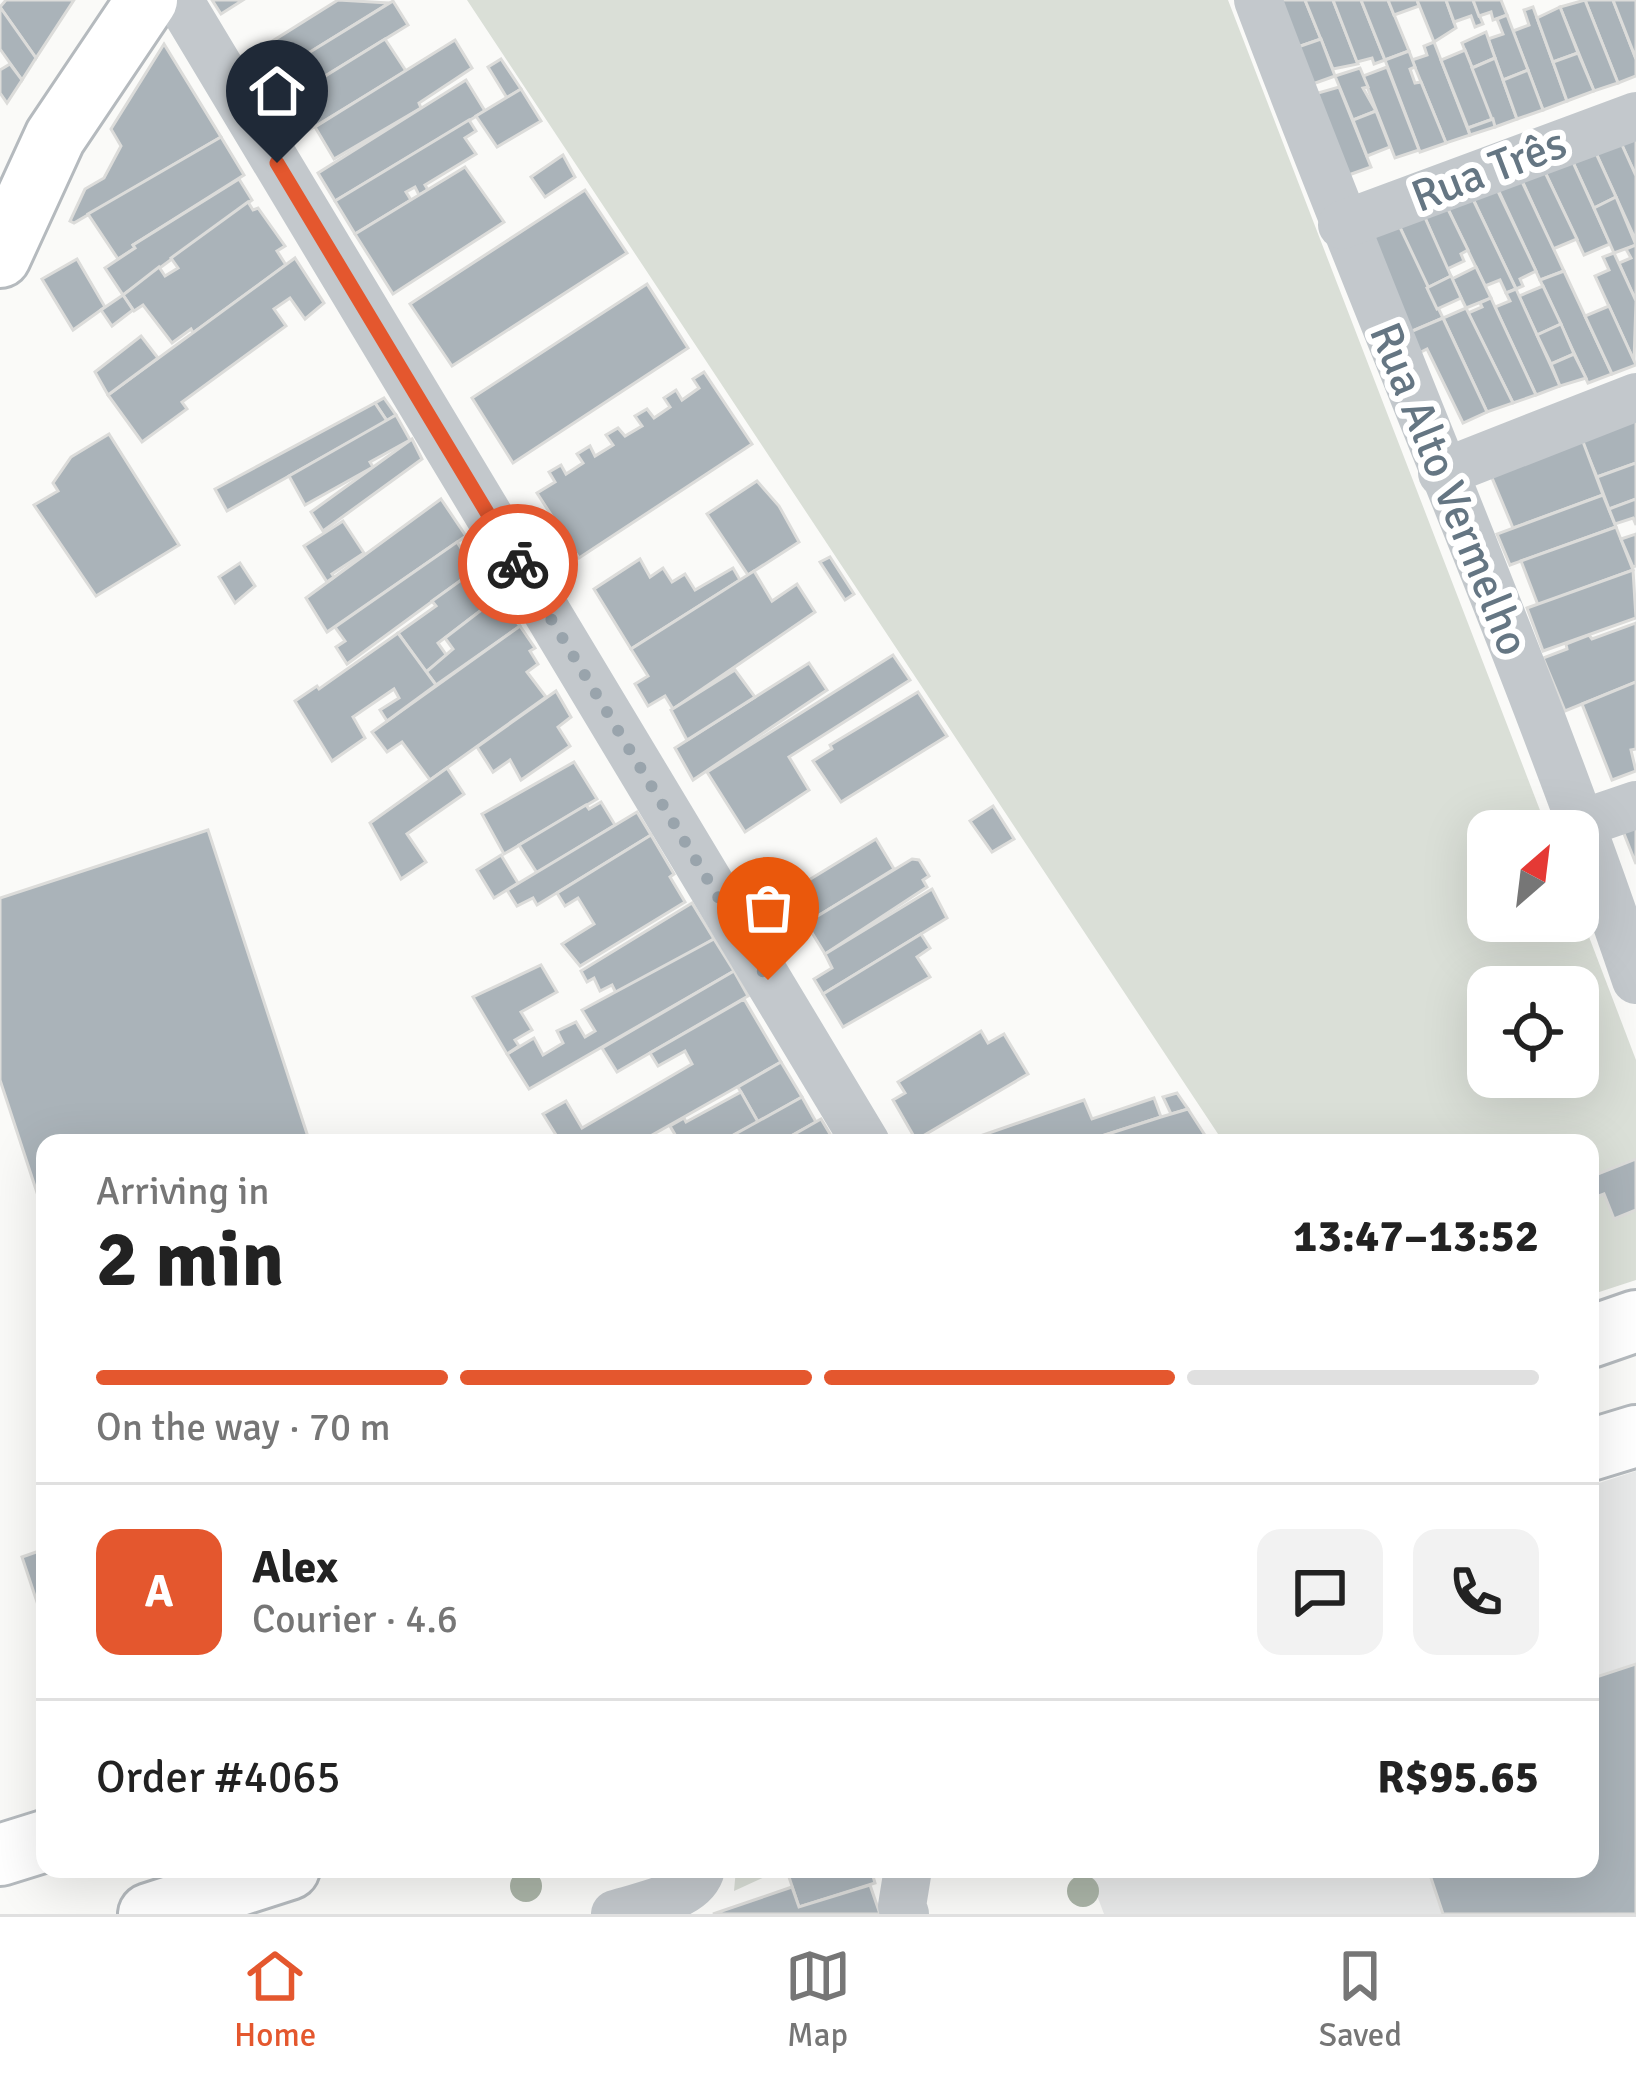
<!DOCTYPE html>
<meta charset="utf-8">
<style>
body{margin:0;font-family:Signika,sans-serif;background:#f2f2f2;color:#222;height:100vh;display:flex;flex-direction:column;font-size:45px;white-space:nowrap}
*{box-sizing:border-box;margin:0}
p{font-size:39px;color:#767676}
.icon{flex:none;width:66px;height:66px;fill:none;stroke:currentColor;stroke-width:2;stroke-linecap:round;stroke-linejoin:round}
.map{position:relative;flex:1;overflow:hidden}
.side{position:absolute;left:36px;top:1134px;width:1563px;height:744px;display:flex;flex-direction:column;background:#fff;border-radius:24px;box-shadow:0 12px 48px #0002}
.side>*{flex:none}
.needle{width:78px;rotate:28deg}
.fabs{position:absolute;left:1467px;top:810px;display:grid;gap:24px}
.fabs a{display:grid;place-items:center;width:132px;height:132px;border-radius:24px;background:#fff;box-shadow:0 12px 48px #0002;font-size:60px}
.pin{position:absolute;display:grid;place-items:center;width:102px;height:102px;color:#fff;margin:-123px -51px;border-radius:50% 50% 50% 0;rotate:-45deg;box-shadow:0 0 12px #0007}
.pin .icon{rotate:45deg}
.courier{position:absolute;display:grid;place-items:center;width:120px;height:120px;margin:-60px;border:9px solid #e4572e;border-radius:50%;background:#fff;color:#222;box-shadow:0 3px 15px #0007}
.summary em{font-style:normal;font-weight:700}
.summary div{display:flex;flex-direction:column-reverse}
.summary{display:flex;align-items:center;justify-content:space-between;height:204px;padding:0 60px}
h1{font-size:78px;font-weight:700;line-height:90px}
.bar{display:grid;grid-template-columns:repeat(4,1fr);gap:18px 12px;align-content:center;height:144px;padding:0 60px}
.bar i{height:15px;border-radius:9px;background:#e0e0e0}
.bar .active{background:#e4572e}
.bar p{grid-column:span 4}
.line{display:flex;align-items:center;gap:30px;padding:0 60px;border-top:3px solid #e0e0e0}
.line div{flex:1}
.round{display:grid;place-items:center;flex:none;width:126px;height:126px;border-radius:24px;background:#f2f2f2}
.menu{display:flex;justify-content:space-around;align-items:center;height:168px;border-top:3px solid #e0e0e0;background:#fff;font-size:33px;color:#767676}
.menu a{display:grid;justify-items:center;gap:6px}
.menu .active{color:#e4572e}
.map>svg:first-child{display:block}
.built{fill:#e8e9e9}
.green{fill:#dadfd7;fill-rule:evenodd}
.building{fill:#aab3b9;stroke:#dcdcda;stroke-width:3}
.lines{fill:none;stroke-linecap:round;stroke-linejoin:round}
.major-casing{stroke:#b5babe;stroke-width:66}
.minor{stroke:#c3c8cc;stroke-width:48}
.major{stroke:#fff;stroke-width:60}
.tree{fill:#aab4a7}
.done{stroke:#99a4ac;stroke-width:12;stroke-dasharray:0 21.6}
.route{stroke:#e4572e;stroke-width:15}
.labels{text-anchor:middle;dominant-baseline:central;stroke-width:12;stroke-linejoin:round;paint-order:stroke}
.street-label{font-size:45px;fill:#657683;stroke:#fff}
</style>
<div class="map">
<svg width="1636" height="1914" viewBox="0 0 1636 1914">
<rect width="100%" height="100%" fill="#fafaf8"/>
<polygon class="built" points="1636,1471 1636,1914 1104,1914 1087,1869 1590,1869 1590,1486"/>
<g class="green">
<path d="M467,0h761l320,831h-60v90h90v-13l58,152v220l-46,15v-152h-366zM1488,987h90v90h-90z"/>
<polygon points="736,1869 782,1869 734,1891"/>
</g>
<g class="building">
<polygon points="74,0 36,58 0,7 6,0"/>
<polygon points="212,0 243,0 221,14"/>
<polygon points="338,0 389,3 262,82 247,57"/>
<polygon points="1279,0 1305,0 1321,39 1298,47"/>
<polygon points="1305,0 1333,0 1358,64 1333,69"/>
<polygon points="1333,0 1361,0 1385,60 1374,64 1372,58 1357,62"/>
<polygon points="1361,0 1388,0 1409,51 1385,60"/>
<polygon points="1388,0 1417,0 1419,6 1394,15"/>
<polygon points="1417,0 1446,0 1456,28 1434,42"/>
<polygon points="1446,0 1473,0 1483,24 1475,27 1471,16 1454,22"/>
<polygon points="1473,0 1501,0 1507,15 1493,20 1491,12 1479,16"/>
<polygon points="1585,0 1613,0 1636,59 1636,76 1618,83"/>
<polygon points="1585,0 1618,83 1594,91 1560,7"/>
<polygon points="1613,0 1636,0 1636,59"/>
<polygon points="393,1 408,25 273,108 258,84"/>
<polygon points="0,7 36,58 22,80 0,49"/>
<polygon points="1533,7 1567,101 1543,110 1513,31 1529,25 1524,10"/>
<polygon points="1560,7 1578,53 1553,62 1537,18"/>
<polygon points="1507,15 1528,70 1503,80 1488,39 1503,34 1497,19"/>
<polygon points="1486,32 1495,58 1472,68 1462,43"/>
<polygon points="385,39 406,71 296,138 277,106"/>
<polygon points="1321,39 1335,76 1307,86 1292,49"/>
<polygon points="455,40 472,68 419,103 421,108 334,159 315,127"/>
<polygon points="1434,42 1470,135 1446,143 1412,60 1427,55 1424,46"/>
<polygon points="164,44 221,137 74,223 70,221 85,189 104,178 121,146 111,129"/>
<polygon points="1465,50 1493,119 1468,128 1441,60"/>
<polygon points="1409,51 1415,67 1410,69 1415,83 1421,82 1446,143 1420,152 1385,60"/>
<polygon points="1578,53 1594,91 1567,101 1553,62"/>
<polygon points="1495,58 1517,119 1495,127 1472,68"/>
<polygon points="501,59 521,89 507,98 488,67"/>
<polygon points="10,64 22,80 7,103 0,93 0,70"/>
<polygon points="1387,67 1419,150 1395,158 1363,76"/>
<polygon points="1360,68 1368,87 1363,88 1376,111 1353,120 1335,76"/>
<polygon points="1528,70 1543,110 1517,119 1503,80"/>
<polygon points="466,80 485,111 335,201 318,173"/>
<polygon points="1339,87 1371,167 1343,177 1311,95"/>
<polygon points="521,89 541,121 497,147 476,116"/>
<polygon points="1376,111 1390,147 1367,156 1353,120"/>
<polygon points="1493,119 1495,127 1470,135 1468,128"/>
<polygon points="469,120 476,131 465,138 476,154 425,185 428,190 419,195 415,187 406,192 411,200 355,234 335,201"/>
<polygon points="1636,133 1636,176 1619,139"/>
<polygon points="1617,134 1636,176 1636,241 1592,144"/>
<polygon points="221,137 244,175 133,245 135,248 118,259 88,214"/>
<polygon points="1594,149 1616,197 1594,208 1571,158"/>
<polygon points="563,155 575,177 545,197 531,177"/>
<polygon points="1571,158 1610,244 1584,255 1543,168"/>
<polygon points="465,167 504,222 393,294 355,234"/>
<polygon points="1543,168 1577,239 1553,249 1520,176"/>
<polygon points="1517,171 1564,271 1540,280 1494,181"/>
<polygon points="239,179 252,200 123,295 105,268 135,248 133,245"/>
<polygon points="1495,185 1536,271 1520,279 1523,286 1516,289 1471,195"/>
<polygon points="585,190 627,253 452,366 410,304"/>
<polygon points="1471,195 1516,289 1506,293 1500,280 1485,286 1445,203"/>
<polygon points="1616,197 1636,245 1614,253 1594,208"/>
<polygon points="248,202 253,210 258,208 285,246 277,251 286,265 193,333 191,329 172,343 143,305 134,311 123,295 159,267 165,276 178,268 171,258"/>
<polygon points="1445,203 1468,250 1461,254 1464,261 1447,269 1422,211"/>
<polygon points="1422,211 1451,276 1427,288 1397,221"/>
<polygon points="1397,221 1443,318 1410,332 1367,231"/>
<polygon points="1636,245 1636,301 1619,263 1631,258 1626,249"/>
<polygon points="1614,253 1636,301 1634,361 1595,276 1609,270 1603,257"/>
<polygon points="295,258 324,303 305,319 290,298 274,309 286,326 182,402 187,409 142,442 108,395"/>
<polygon points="77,259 105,307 73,330 42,279"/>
<polygon points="1476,267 1491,298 1466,308 1452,279"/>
<polygon points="1564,271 1612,374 1588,383 1540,280"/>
<polygon points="1451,276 1461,298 1437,309 1427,288"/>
<polygon points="647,284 688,348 513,463 472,398"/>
<polygon points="1543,286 1561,324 1537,335 1519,296"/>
<polygon points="1516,289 1560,386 1536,395 1495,307 1510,301 1506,293"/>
<polygon points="123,295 133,310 112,326 101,310"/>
<polygon points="1491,298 1495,307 1536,395 1513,403 1468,313 1482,307 1480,303"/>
<polygon points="1609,306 1636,365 1612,374 1585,316"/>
<polygon points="1466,308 1513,403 1487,412 1443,318"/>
<polygon points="1443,318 1487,412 1463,423 1427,349 1419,353 1410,332"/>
<polygon points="1561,324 1574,354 1551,364 1537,335"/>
<polygon points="141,336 158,358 108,395 95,372"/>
<polygon points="1574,354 1586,378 1560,386 1551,364"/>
<polygon points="704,372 752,444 579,558 537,493 555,482 549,472 561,465 566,474 583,463 577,454 590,446 595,456 613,445 606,435 618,428 625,436 642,426 635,416 647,409 654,418 670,407 664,398 676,390 682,400 699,388 693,379"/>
<polygon points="384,398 396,415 387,421 375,403"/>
<polygon points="375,403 387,421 227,511 215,489"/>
<polygon points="1636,413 1636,463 1597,477 1579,434"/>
<polygon points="396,415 410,440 370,462 373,467 305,505 289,476"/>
<polygon points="109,434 179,545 96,596 34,505 58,491 53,483 71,457"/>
<polygon points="412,439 422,459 323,531 311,512"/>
<polygon points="1582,439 1603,495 1513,528 1490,473"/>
<polygon points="1636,463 1636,499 1609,509 1597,477"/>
<polygon points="757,481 779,506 799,542 748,575 707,514"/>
<polygon points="1603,495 1616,527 1510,565 1497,534"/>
<polygon points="441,499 466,536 327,632 306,598"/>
<polygon points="1636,499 1636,525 1633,518 1615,524 1609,509"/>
<polygon points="343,521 364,553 332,574 334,577 327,582 304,546"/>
<polygon points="1616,527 1633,570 1538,605 1521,561"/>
<polygon points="1636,534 1636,566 1633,567 1621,539"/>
<polygon points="457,542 475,570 347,664 336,647 345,641 335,627"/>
<polygon points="830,557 854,594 845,600 820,562"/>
<polygon points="640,559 650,577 663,568 672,582 685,574 695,590 733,568 740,580 631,649 594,589"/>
<polygon points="240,563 255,586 235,603 219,577"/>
<polygon points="478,568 497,598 438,643 447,656 426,672 398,633 436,606 432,601"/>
<polygon points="1633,570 1636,618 1543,651 1527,608"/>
<polygon points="754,571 772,601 797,584 815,612 673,709 665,696 648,706 635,684 648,676 631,649"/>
<polygon points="497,598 520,626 436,685 426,672 453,649 445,638"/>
<polygon points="1636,623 1636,682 1565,711 1543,658 1567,649 1566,644 1589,635 1592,639"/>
<polygon points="520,626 535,648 530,651 538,664 527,672 546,697 430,780 402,742 387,752 372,732"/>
<polygon points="398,633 436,685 387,721 380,710 399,698 394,689 353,717 365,738 332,761 295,701 317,686 319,689"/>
<polygon points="893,655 910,680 789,757 809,790 745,832 707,772"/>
<polygon points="809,663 827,690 693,780 675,748"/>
<polygon points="735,670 755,697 687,740 671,710"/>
<polygon points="1636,682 1636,749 1631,750 1636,771 1612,780 1582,704"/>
<polygon points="556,691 571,717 558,727 570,746 521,780 510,760 493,772 477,747"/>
<polygon points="918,692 947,736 841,802 813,761 832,749 830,745"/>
<polygon points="574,762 597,799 504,854 482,814"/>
<polygon points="447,768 464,794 407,834 426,862 401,879 370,823"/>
<polygon points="601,802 615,825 537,873 519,845 586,805 589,809"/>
<polygon points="993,806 1014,839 992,852 970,821"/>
<polygon points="637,812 651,835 537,905 533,898 517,906 507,890"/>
<polygon points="1636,826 1636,864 1623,831"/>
<polygon points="208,830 310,1143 45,1143 45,1217 0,1080 0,898"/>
<polygon points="651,835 674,874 670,877 685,902 580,966 562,944 594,924 578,898 565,906 557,893"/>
<polygon points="876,839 894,869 800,927 781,897"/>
<polygon points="501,855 518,883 494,898 477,870"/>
<polygon points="912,859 919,860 929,876 923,880 927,887 825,954 806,923"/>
<polygon points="932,889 947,918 823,994 814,979 832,968 825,954"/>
<polygon points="692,903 714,939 617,995 612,985 600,991 594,978 587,982 581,971"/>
<polygon points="921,934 930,948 917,957 930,977 843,1027 823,994"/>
<polygon points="714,939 734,971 529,1089 507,1054 534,1038 543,1055 563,1043 557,1031 576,1022 585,1037 595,1031 582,1010"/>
<polygon points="541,965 557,992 521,1012 532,1030 515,1040 519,1046 507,1054 473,997"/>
<polygon points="734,971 748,996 617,1072 602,1048"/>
<polygon points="744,999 781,1062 638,1143 561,1143 543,1114 566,1101 582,1128 692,1064 685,1051 658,1066 650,1053"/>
<polygon points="981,1031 988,1043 1004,1034 1028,1074 916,1140 893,1100 905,1093 898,1082"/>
<polygon points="781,1062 802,1097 758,1122 738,1087"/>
<polygon points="741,1092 758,1122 719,1143 680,1143 670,1126 684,1118 686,1122"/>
<polygon points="1177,1093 1188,1109 1171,1114 1163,1097"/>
<polygon points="802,1097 816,1122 782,1141 719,1143"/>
<polygon points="1154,1098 1161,1117 1080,1143 960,1143 1084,1100 1092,1119"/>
<polygon points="1188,1109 1210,1143 1080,1143 1161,1117"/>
<polygon points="821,1119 833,1139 837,1138 840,1143 779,1143"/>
<polygon points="1636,1159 1636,1210 1614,1219 1604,1194 1596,1197 1590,1177"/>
<polygon points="42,1550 45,1559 45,1626 22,1557"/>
<polygon points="1636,1664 1636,1914 1443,1914 1428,1869 1590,1869 1590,1679"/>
<polygon points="782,1869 871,1869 875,1883 799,1907 788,1874 780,1872"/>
<polygon points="870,1885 880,1914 713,1914 792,1887 799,1907"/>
</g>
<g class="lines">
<defs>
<g id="major">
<polyline points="0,257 55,137 147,0"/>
<polyline points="1590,1337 1636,1321"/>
<polyline points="1590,1450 1636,1436"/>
<polyline points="0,1855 45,1841"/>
<polyline points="149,1914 289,1869"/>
</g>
</defs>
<use href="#major" class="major-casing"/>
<g class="minor">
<polyline points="179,0 866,1143"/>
<path d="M1258,0c123,328 266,649 378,980"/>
<polyline points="1342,225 1636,116"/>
<polyline points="1442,473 1636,397"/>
<polyline points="1583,823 1636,805"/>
<path d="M615,1914c26,-9 79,-16 86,-45"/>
<polyline points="905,1914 902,1906 908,1869"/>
</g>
<use href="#major" class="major"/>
</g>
<g class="tree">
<circle cx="526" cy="1886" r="16"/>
<circle cx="1083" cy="1891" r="16"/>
</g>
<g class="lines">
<polyline class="done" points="518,564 768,980"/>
<polyline class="route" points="277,163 518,564"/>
</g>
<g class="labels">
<g class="street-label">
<text transform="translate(1489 170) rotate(-21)">Rua Três</text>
<text transform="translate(1449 489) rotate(68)">Rua Alto Vermelho</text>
</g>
</g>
</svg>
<div class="fabs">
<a><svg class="needle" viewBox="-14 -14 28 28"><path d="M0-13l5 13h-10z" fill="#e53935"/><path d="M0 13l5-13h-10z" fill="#767676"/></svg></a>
<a><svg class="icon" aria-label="locate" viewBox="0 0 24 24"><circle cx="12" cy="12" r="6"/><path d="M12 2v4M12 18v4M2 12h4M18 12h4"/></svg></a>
</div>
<div class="pin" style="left:768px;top:980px;background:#ea580c"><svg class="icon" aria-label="bag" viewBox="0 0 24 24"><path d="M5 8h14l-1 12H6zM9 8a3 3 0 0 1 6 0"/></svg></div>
<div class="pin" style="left:277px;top:163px;background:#1f2937"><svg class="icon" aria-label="home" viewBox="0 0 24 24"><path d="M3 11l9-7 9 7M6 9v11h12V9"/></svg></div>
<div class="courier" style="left:518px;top:564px"><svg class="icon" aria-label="bike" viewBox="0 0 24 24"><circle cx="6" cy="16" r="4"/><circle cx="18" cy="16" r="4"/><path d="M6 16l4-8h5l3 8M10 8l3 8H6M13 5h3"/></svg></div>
<section class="side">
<div class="summary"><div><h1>2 min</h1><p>Arriving in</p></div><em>13:47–13:52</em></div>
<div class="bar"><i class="active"></i><i class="active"></i><i class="active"></i><i></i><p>On the way · 70 m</p></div>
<div class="line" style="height:216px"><b class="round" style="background:#e4572e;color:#fff">A</b><div><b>Alex</b><p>Courier · 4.6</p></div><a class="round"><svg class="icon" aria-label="chat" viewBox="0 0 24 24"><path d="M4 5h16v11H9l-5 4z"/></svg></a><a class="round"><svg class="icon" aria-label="phone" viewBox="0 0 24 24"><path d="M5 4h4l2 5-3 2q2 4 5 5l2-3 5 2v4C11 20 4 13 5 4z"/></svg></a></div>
<div class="line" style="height:156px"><div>Order #4065</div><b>R$95.65</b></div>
</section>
</div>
<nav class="menu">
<a class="active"><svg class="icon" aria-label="home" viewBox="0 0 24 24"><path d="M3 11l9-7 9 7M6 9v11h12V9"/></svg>Home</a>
<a><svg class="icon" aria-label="map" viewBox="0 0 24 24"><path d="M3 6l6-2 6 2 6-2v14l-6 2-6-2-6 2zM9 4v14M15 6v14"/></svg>Map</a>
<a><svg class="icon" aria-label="saved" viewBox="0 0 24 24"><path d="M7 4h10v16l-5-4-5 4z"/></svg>Saved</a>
</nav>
